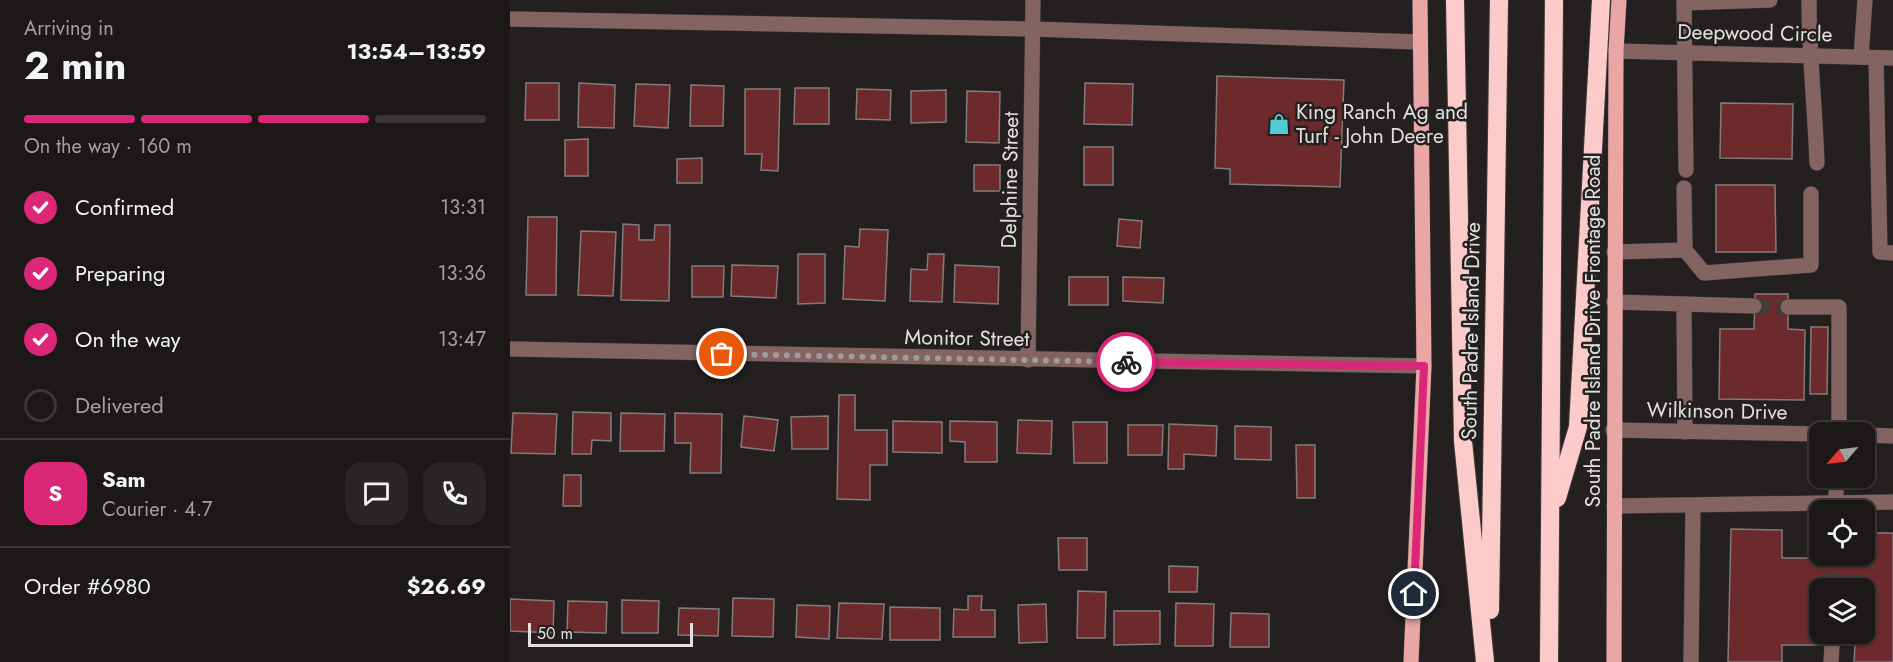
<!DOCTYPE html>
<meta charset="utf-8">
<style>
body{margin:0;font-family:Jost,sans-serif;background:#292525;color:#f1f3f6;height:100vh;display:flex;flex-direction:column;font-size:22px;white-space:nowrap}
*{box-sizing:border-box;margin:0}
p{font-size:20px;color:#a0a0a2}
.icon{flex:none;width:33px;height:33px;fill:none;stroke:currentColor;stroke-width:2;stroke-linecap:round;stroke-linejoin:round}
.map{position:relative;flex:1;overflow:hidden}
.panel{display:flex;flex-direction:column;background:#1c1818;width:510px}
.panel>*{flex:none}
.needle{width:39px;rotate:242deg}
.fabs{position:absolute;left:1299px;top:422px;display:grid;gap:12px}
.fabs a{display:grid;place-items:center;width:66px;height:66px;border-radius:12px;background:#1c1818;box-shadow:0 2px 4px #0004,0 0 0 2px #3a3737;font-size:30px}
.scale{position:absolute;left:18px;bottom:15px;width:165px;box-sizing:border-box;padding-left:6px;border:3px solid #e2dfdf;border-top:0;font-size:16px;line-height:21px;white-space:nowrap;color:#e2dfdf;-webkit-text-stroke:4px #252020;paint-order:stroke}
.pin{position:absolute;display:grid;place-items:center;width:51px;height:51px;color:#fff;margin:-26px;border:3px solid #fff;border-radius:50%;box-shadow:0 2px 6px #0007}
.courier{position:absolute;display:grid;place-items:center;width:60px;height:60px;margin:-30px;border:4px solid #db2777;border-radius:50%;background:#fff;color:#222;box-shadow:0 2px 8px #0007}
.summary em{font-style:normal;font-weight:700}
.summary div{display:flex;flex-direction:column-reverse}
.summary{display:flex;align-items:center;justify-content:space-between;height:102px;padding:0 24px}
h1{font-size:39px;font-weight:700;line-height:45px}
.bar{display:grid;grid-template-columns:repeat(4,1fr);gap:9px 6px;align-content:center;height:72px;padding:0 24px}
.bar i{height:8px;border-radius:4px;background:#3a3737}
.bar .on{background:#db2777}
.bar p{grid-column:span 4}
.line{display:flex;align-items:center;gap:15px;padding:0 24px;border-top:2px solid #3a3737}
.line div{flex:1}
.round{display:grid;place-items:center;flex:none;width:63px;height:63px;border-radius:18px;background:#292525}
ol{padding:0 24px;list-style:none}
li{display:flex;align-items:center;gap:18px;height:66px}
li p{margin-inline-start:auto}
li .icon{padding:6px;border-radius:50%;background:#db2777;color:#fff;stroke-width:4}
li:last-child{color:#a0a0a2}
li i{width:33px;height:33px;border:3px solid #3a3737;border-radius:50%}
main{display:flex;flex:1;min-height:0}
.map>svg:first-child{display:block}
.building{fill:#6c2a2c;stroke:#817b7b;stroke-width:1.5;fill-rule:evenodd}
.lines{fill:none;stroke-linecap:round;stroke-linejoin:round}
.minor-tunnel{stroke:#413d3d;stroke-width:15;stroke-dasharray:15 8;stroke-linecap:butt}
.minor-casing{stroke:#3f3b3b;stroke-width:16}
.major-casing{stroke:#3f3b3b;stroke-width:16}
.highway-casing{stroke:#3f3b3b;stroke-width:20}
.minor{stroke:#846462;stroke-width:15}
.major{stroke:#e9a6a4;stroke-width:15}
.highway{stroke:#fccac9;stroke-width:18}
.done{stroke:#a09c9c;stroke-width:6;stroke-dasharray:0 10.8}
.route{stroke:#db2777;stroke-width:8}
.labels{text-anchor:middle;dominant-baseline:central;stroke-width:5;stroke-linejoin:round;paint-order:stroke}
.street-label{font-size:21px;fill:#e2dfdf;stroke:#252020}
.poi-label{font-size:21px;fill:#e2dfdf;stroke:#252020;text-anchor:start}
</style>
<main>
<section class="panel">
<div class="summary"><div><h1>2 min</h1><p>Arriving in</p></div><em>13:54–13:59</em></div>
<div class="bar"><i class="on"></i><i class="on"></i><i class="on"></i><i></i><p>On the way · 160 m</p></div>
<ol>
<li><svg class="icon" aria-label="check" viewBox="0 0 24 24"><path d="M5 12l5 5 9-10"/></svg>Confirmed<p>13:31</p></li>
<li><svg class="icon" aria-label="check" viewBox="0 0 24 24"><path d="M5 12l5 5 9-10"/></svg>Preparing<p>13:36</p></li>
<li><svg class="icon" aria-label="check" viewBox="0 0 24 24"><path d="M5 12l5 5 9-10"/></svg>On the way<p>13:47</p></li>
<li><i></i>Delivered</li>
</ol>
<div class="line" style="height:108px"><b class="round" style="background:#db2777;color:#fff">S</b><div><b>Sam</b><p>Courier · 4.7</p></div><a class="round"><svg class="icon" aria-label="chat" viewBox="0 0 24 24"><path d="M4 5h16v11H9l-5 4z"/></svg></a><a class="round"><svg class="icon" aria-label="phone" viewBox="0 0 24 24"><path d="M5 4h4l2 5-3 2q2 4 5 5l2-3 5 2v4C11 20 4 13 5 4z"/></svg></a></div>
<div class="line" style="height:78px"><div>Order #6980</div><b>$26.69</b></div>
</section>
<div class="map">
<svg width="1383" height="662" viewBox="0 0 1383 662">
<rect width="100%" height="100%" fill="#252020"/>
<g class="building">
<polygon points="707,76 834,80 830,187 720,184 720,169 705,168"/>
<polygon points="16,83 49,83 49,120 15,120"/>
<polygon points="69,83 105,85 104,128 68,127"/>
<polygon points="575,83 623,84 622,125 574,124"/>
<polygon points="126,84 160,85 158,128 124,126"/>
<polygon points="181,85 214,86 213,126 180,126"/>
<polygon points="285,88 319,88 319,124 284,124"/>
<polygon points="235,89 270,89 268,171 251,170 252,154 235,154"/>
<polygon points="347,89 381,90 380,120 346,119"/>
<polygon points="436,90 436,122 401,123 401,91"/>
<polygon points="457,91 490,92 489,143 456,142"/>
<polygon points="1211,103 1283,104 1282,159 1210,158"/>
<polygon points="78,139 78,176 55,176 55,140"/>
<rect x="574" y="147" width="29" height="38"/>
<polygon points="192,158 192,183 167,183 167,159"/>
<rect x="464" y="165" width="26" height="26"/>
<polygon points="1206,185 1265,185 1266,252 1206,252"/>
<polygon points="18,217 47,217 46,295 16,295"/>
<polygon points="609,219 632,221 630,248 607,246"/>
<polygon points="113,224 129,225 129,240 144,240 145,225 160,225 159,301 111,300"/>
<polygon points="350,229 378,230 375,301 333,299 335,246 349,247"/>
<polygon points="71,231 106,232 103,296 68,295"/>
<polygon points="288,254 315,254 315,303 288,304"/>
<polygon points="418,254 434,254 432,302 400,301 401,269 417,270"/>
<polygon points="222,265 268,266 266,298 221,296"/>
<polygon points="445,265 489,267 488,304 444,302"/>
<polygon points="182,266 214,266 213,297 182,297"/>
<rect x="559" y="277" width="39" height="28"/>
<polygon points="613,277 654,278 653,303 613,301"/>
<polygon points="1245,294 1278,294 1278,329 1295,330 1294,400 1209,399 1210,329 1244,329"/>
<polygon points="1301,327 1318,327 1317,394 1300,394"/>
<polygon points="329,395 345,395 345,430 377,430 377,465 360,465 360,500 327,499"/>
<polygon points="63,412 101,413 101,441 82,440 81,454 62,454"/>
<polygon points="3,413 47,414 45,454 1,453"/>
<polygon points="111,413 155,414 154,451 110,451"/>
<polygon points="165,413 212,414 211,473 180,473 181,443 165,443"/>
<polygon points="234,416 268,420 264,451 231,447"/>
<polygon points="318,416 318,449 282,449 281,417"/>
<polygon points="508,420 542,421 541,454 507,453"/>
<polygon points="383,421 432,422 432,453 383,452"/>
<polygon points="440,421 487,422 487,462 455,462 455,442 440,441"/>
<polygon points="563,422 597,422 597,463 564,463"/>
<polygon points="659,424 707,426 706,456 674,454 674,469 658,469"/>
<polygon points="618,425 653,425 652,455 618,455"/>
<polygon points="725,426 761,427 761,460 725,459"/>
<polygon points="786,445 805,445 805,498 787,498"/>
<polygon points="54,475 71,475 71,506 53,506"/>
<path d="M1221,529l51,1v28h71l1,-3h10v-22h29v129h-39l1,-17h-73v17h-54zM1310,588h44v45h-44z"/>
<polygon points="548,538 577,538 577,570 549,570"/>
<polygon points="659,566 688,567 687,592 659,592"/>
<polygon points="568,591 596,592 595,638 567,638"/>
<polygon points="458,596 472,596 471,610 485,610 485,637 443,637 444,609 458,610"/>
<polygon points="223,598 264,599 263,637 222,636"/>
<polygon points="0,599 44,601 43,633 0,631"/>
<polygon points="112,600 149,601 148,633 112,633"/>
<polygon points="58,601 97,602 96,633 57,632"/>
<polygon points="329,603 374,604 372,639 327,638"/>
<polygon points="666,603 704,604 703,646 665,646"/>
<polygon points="536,604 537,642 509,643 508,605"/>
<polygon points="287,605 320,606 319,639 286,637"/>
<polygon points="380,607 430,608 430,640 380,640"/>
<polygon points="169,608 209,609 208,636 168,635"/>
<polygon points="604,611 650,611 650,644 604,645"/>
<polygon points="721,613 759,614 759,647 720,647"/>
</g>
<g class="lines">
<g class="minor-tunnel">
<polyline points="1244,306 1278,307"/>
<polyline points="1323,588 1324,558"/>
</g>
<defs>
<g id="minor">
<polyline points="1174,0 1176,170"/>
<path d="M1299,0c0,55 6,108 8,163"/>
<polyline points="1174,3 1260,0"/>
<polyline points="0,19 522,29 909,42"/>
<polyline points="1106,51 1383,58"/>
<polyline points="1351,57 1355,0"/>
<polyline points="1366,58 1370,252 1383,253"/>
<polyline points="1174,188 1175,250"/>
<polyline points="1104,252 1175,250 1194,273 1301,265 1301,194"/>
<polyline points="1104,302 1174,304 1175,432"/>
<polyline points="1174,304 1244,306"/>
<polyline points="1278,307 1329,307 1329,432"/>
<polyline points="0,349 914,366"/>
<polyline points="518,360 523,0"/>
<polyline points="1103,430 1310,434"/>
<polyline points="1354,435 1383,436"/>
<polyline points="1104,506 1383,502"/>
<polyline points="1325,510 1327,477"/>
<polyline points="1324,558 1324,555"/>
<polyline points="1181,662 1183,506"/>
<polyline points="1321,662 1322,645"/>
</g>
<g id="major">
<polyline points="901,662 914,366 910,0"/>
<polyline points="1104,662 1106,51 1109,0"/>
</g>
<g id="highway">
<polyline points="945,0 953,441 975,662"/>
<polyline points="1047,498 1068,427 1091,0"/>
<polyline points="980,610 989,0"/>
<polyline points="1039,662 1044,0"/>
</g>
</defs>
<use href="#minor" class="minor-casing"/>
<use href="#major" class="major-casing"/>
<use href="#highway" class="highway-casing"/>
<use href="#minor" class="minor"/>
<use href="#major" class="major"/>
<use href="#highway" class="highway"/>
</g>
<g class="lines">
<polyline class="done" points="212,354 616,362"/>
<polyline class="route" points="616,362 914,366 904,594"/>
</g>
<defs>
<symbol id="shop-bare" viewBox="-9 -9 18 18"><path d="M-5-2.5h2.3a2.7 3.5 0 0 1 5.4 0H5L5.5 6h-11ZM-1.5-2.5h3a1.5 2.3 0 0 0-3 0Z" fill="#51ccd3" stroke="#252020" stroke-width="2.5" paint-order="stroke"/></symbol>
</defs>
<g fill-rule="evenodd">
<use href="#shop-bare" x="754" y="109" width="30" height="30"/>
</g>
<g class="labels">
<g class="street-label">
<text transform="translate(1245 33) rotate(1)">Deepwood Circle</text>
<text transform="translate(500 180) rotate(-89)">Delphine Street</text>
<text transform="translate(961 331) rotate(-89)">South Padre Island Drive</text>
<text transform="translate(1083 331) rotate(-90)">South Padre Island Drive Frontage Road</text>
<text transform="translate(457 338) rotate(1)">Monitor Street</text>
<text transform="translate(1207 411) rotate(1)">Wilkinson Drive</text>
</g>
<g class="poi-label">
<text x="786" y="112">King Ranch Ag and<tspan x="786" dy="24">Turf - John Deere</tspan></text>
</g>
</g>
</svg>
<div class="fabs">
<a><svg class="needle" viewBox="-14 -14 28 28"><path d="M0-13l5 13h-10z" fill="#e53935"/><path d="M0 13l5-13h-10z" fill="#a0a0a2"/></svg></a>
<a><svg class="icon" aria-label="locate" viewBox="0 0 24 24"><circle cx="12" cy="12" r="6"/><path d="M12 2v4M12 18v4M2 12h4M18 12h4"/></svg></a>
<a><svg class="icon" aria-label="layers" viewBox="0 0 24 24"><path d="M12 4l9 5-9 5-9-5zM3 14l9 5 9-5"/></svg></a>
</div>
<div class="scale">50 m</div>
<div class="pin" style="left:212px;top:354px;background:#ea580c"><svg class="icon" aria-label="bag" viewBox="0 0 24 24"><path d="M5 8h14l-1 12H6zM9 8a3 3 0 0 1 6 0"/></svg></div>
<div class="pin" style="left:904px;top:594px;background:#1f2937"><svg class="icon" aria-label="home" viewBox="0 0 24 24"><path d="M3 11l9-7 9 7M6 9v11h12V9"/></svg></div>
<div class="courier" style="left:616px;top:362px"><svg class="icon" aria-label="bike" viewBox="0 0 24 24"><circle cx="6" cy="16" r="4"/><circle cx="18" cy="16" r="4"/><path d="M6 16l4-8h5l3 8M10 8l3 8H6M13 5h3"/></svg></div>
</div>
</main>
